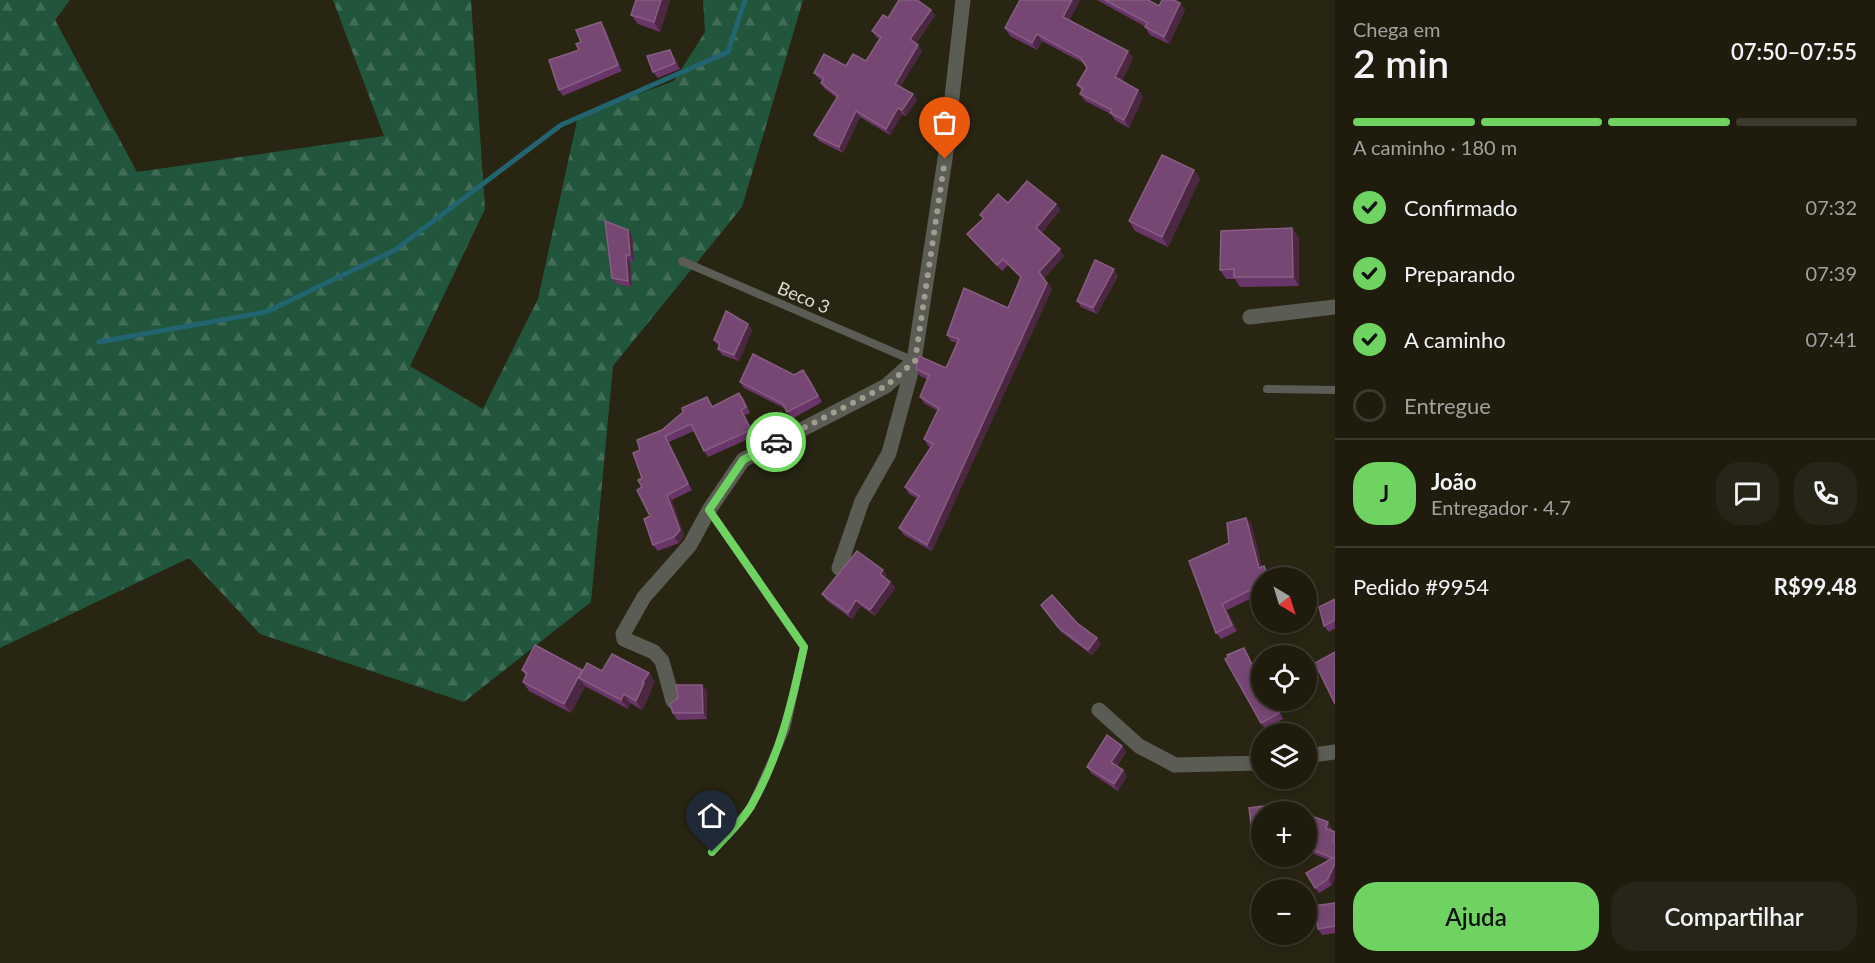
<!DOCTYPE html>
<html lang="pt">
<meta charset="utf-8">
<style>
body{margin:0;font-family:Lato,sans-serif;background:#272517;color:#f1f3f6;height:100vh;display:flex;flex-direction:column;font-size:22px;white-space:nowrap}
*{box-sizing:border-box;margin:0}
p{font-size:20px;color:#a1a19e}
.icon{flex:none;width:33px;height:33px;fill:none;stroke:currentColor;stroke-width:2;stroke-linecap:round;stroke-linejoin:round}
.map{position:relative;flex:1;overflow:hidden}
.sheet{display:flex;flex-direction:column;background:#1f1c0e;width:540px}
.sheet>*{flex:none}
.needle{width:39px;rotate:142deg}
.controls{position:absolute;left:1251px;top:567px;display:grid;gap:12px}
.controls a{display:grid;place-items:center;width:66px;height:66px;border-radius:50%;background:#1f1c0e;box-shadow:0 3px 9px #0003,0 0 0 2px #3c3a2e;font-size:30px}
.pin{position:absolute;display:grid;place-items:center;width:51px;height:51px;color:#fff;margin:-62px -26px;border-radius:50% 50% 50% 0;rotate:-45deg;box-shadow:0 0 6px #0007}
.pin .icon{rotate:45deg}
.courier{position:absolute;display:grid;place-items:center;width:60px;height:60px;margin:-30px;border:4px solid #6ed360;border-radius:50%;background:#fff;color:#222;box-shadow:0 2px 8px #0007}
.overview em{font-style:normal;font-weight:600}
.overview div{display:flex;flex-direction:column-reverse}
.overview{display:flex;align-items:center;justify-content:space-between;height:102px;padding:0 18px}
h1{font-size:39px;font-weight:600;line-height:45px}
.bar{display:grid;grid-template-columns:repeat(4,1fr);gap:9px 6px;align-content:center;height:72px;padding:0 18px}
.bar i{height:8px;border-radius:4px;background:#3c3a2e}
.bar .active{background:#6ed360}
.bar p{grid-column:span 4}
.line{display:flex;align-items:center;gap:15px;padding:0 18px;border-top:2px solid #3c3a2e}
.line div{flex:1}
.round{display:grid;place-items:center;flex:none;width:63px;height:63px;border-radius:24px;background:#272517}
ol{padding:0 18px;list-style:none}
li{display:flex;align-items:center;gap:18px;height:66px}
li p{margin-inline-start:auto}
li .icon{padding:6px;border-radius:50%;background:#6ed360;color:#111;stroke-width:4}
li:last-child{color:#a1a19e}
li i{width:33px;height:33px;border:3px solid #3c3a2e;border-radius:50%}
.button{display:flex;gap:12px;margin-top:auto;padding:12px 18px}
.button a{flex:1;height:69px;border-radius:24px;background:#6ed360;color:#111;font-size:24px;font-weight:600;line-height:69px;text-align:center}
.button a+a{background:#272517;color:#f1f3f6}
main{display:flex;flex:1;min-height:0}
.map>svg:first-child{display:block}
.forest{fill:url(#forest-firs)}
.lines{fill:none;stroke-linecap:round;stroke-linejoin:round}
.stream{stroke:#226470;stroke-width:5}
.service{stroke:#5b5c53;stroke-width:8}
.minor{stroke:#5b5c53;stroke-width:15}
.wall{fill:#6a3568}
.shaded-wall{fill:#4b2741}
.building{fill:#764773;stroke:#875e82;stroke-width:1.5}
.done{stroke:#9f9d8e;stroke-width:6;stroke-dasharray:0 10.8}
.route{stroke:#6ed360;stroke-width:8}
.labels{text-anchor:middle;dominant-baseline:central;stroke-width:4.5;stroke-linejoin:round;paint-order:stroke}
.street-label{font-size:18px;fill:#dfddd1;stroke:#292513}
</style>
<main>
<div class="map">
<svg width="1335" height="963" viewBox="0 0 1335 963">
<defs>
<pattern id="forest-firs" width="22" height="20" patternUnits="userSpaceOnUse" patternTransform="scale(1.5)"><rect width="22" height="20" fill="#21553c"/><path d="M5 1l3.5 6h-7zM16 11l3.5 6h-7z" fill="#416d57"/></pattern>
</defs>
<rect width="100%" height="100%" fill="#292513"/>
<polygon class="forest" points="0,0 70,0 55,20 137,172 384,136 333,0 471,0 485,209 410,366 483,409 538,299 578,116 674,81 705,32 703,0 803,0 742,207 613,366 591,602 464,702 260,634 189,558 0,648"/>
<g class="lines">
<polyline class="stream" points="99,342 266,312 395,250 561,125 728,52 745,0"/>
<g class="service">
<polyline points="682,261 914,361"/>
<polyline points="1267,389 1335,390"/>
<polyline points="709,510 804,647 786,729 751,807 712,852"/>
</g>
<g class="minor">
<polyline points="1250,317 1335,307"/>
<polyline points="839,568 862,501 889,453 914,361 945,159 963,0"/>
<polyline points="673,701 662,661 654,652 624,639 623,634 644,597 690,545 709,510 743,460 886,386 914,361"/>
<polyline points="1099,710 1139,746 1175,765 1262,763"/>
<polyline points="1306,756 1335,752"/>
</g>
</g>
<g class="wall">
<polygon points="636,0 670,0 660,32 638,24 631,15"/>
<polygon points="1097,0 1148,0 1159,6 1180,3 1185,10 1169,44 1150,35 1145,27 1146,27"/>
<polygon points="931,10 935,16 916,43 922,51 900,87 913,94 917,100 906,116 902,114 890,135 860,117 843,153 819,141 814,135 837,98 825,89 821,83 822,81 819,79 814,73 866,61 880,39 876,37 872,31 888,18"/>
<polygon points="1070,21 1128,51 1133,58 1122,81 1138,90 1143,97 1129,128 1115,120 1111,114 1085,101 1080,94 1082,91 1077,85 1087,68 1085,64 1042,41 1037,50 1010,36 1005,28"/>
<polygon points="605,28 622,71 563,96 559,90 579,50 581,42"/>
<polygon points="674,56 680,69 658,78 653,72"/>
<polygon points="1194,170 1200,179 1168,247 1135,231 1129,221"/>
<polygon points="1008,203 1056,204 1060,210 1042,233 1064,256 1044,278 1052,289 932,551 904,535 899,528 917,498 909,494 905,487 931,447 928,446 924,439 938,411 924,403 920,397 927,379 920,376 916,369 946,368 957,343 951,341 947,335 1008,308 1021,278 1008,265 1002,271 972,240 967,234 983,219 980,215"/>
<polygon points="1292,228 1299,238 1299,286 1240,287 1235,279 1226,279 1220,270"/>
<polygon points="632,236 634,262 630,262 632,287 617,284 612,278"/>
<polygon points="1118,276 1097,314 1081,307 1077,301"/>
<polygon points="748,324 752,330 739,361 722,355 718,349 719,347 714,340"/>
<polygon points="794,375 808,376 822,402 792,419 786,409 744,388 740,382"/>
<polygon points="739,393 744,399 750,413 745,415 755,436 708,457 704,451 694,431 669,442 692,490 672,500 684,536 679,543 658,551 653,545 650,516 642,487 642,478 640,450 662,430 711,403 713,407"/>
<polygon points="1246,518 1251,524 1262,567 1268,572 1270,578 1262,578 1262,612 1254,597 1227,610 1237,631 1221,639 1216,633 1229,543"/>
<polygon points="883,570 887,576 885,578 890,582 895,588 875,616 861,606 852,619 826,600 822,594"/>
<polygon points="1335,599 1335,628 1329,632 1324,626"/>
<polygon points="1041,605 1101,644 1092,655 1061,632"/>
<polygon points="1248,654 1256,671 1262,700 1297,700 1279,710 1283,719 1265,729 1261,723"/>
<polygon points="522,670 602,671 649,673 655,682 650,691 651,692 642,710 630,703 628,709 585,686 571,713 529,691 523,682 526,676"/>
<polygon points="702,685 707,691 707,719 677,720 673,713"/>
<polygon points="1122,746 1126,752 1117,766 1123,770 1127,776 1118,791 1091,773 1087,767"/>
<polygon points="1272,805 1276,811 1296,809 1301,812 1262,812 1262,828 1255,829 1251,824 1249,808"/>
<polygon points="1306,814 1332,828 1331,830 1335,832 1332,885 1319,893 1315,888 1329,860 1306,851"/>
<polygon points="1335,903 1335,933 1322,935 1318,929"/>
</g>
<g class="shaded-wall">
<polygon points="661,0 670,0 660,32 654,22"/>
<polygon points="1072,0 1080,0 1068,24 1063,17"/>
<polygon points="1180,3 1185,10 1169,44 1164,37"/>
<polygon points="931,10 935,16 914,45 910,39"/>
<polygon points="601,22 605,28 622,71 618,65"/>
<polygon points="1037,34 1042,41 1037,50 1032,43"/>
<polygon points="918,45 922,51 899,90 895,84"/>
<polygon points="670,50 674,56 680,69 675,63"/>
<polygon points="1128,51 1133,58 1120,85 1115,77"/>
<polygon points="1138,90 1143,97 1129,128 1124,120"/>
<polygon points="913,94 917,100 906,116 902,110"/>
<polygon points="898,108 902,114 890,135 886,129"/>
<polygon points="856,111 860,117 843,153 839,147"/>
<polygon points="1194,170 1200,179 1168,247 1162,237"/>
<polygon points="1056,204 1060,210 1041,234 1036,228"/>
<polygon points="1292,228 1299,238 1299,286 1293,277"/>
<polygon points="628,230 632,236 634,262 630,255"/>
<polygon points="1060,249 1064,256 1043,278 1039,272"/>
<polygon points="626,255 630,262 632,287 628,281"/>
<polygon points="1114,269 1118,276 1097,314 1093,308"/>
<polygon points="1047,283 1052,289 932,551 927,545"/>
<polygon points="748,324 752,330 739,361 734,355"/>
<polygon points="741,410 745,415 755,436 751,430"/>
<polygon points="665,436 669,442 692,490 688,484"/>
<polygon points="667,495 672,500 684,536 679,543 674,537"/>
<polygon points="1246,518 1251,524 1264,574 1259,568"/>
<polygon points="883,570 887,576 884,580 880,574"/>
<polygon points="890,582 895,588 875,616 870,610"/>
<polygon points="856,600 861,606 852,619 848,613"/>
<polygon points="1222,604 1227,610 1237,631 1232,625"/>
<polygon points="1097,638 1101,644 1092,655 1088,650"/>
<polygon points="1244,648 1248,654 1259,677 1255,671"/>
<polygon points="582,670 588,679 579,678 585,686 571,713 564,704"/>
<polygon points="649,673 655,682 650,691 651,692 642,710 636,701 642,683"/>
<polygon points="702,685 707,691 707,719 703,713"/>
<polygon points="624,694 630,703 628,709 621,700"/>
<polygon points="1122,746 1126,752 1115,768 1111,762"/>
<polygon points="1123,770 1127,776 1118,791 1114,784"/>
<polygon points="1328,822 1332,828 1330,834 1326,828"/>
<polygon points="1335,863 1335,879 1332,885 1328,879"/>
</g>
<g class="building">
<polygon points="636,0 661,0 654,22 631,15"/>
<polygon points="899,0 917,0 931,10 910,39 918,45 895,84 913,94 902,110 898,108 886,129 856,111 839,147 814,135 838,96 821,83 824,78 814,73 824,54 846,66 853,54 866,61 881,37 872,31 883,15 888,18"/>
<polygon points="1020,0 1072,0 1063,17 1128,51 1115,77 1138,90 1124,120 1110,113 1112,110 1080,94 1083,88 1077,85 1087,68 1081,58 1037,34 1032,43 1005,28"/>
<polygon points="1105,0 1148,0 1159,6 1162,0 1174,0 1180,3 1164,37 1145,27 1148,23"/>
<polygon points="601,22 618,65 559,90 549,60 579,50 576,44 581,42 576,30"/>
<polygon points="670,50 675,63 653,72 647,56"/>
<polygon points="1162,155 1194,170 1162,237 1129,221"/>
<polygon points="1027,181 1056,204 1036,228 1060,249 1039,272 1047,283 927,545 899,528 919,496 905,487 933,444 924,439 939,408 920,397 929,375 916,369 919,356 946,368 959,339 947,335 964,288 1008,308 1021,277 1003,259 997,265 967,234 984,218 980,215 998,194 1008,203"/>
<polygon points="605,221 628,230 630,255 626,255 628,281 612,278"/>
<polygon points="1292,228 1293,277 1234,277 1234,269 1220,270 1221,231"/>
<polygon points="1095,260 1114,269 1093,308 1077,301"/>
<polygon points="726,311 748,324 734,355 718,349 720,343 714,340"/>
<polygon points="753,354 794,375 803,370 818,396 787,412 783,404 740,382"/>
<polygon points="739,393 746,407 741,410 751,430 704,451 691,424 665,436 688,484 667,495 680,530 674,537 653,545 644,519 650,516 637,490 642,487 638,480 642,478 633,453 640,450 637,440 662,430 683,412 682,408 707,397 712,407"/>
<polygon points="1246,518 1259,568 1264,566 1269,578 1262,578 1262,611 1261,611 1250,590 1222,604 1232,625 1216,633 1189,561 1229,543 1227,523"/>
<polygon points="857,551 883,570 880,574 890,582 870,610 856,600 848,613 822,594"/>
<polygon points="1052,595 1077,623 1097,638 1088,650 1058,627 1041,605"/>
<polygon points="1335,599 1335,620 1324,626 1319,607"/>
<polygon points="535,645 582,670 564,704 523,682 527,673 522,670"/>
<polygon points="1244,648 1255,671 1262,668 1262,700 1281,700 1274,704 1279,713 1261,723 1225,659 1228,657 1227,655"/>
<polygon points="1335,652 1335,704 1315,663"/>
<polygon points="612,654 649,673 642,683 644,683 636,701 624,694 621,700 579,678 587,663 602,671"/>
<polygon points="676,685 702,685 703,713 673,713 670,704 678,698"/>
<polygon points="1107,735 1122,746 1111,762 1123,770 1114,784 1087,767"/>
<polygon points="1272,805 1273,812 1262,812 1262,822 1251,824 1249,808"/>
<polygon points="1296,809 1301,812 1276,812"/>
<polygon points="1306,814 1328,822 1326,828 1335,832 1335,835 1333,841 1335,841 1335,863 1328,879 1315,888 1306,873 1333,858 1306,847"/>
<polygon points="1335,903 1335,926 1318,929 1314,906"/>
</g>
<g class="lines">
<polyline class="done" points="776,442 886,386 915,361 945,159"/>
<path class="route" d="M712,852c13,-15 30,-30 39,-46 29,-50 41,-104 53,-159l-95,-137 34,-50 33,-18"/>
</g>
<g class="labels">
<g class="street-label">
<text transform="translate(804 297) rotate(23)">Beco 3</text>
</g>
</g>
</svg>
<div class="controls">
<a><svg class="needle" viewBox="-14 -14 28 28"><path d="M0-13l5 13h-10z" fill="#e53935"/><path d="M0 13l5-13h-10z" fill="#a1a19e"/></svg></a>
<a><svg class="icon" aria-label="locate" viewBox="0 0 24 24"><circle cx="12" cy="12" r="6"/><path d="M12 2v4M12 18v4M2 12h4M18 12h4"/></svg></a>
<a><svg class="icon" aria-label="layers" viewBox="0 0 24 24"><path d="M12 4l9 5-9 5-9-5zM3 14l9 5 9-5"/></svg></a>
<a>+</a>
<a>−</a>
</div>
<div class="pin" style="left:945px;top:159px;background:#ea580c"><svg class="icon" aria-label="bag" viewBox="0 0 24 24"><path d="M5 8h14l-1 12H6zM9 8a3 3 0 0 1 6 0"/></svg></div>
<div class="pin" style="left:712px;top:852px;background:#1f2937"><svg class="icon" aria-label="home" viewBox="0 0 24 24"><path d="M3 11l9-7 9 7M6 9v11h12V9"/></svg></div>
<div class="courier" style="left:776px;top:442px"><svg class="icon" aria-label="car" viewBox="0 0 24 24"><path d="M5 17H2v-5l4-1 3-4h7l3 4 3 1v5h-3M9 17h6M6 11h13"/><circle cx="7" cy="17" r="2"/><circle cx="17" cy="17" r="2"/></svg></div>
</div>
<section class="sheet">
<div class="overview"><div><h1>2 min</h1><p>Chega em</p></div><em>07:50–07:55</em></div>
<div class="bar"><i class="active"></i><i class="active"></i><i class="active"></i><i></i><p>A caminho · 180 m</p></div>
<ol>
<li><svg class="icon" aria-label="check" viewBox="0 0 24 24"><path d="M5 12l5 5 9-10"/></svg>Confirmado<p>07:32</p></li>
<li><svg class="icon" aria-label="check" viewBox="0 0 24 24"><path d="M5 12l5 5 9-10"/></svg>Preparando<p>07:39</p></li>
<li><svg class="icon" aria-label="check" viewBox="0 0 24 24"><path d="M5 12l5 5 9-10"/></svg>A caminho<p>07:41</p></li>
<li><i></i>Entregue</li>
</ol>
<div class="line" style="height:108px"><b class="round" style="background:#6ed360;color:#111">J</b><div><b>João</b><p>Entregador · 4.7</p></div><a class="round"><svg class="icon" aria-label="chat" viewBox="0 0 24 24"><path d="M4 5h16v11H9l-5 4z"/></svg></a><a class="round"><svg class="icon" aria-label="phone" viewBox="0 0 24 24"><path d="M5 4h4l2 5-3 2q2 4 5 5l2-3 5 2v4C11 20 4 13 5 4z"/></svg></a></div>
<div class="line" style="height:78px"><div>Pedido #9954</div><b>R$99.48</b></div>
<div class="button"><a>Ajuda</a><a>Compartilhar</a></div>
</section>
</main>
